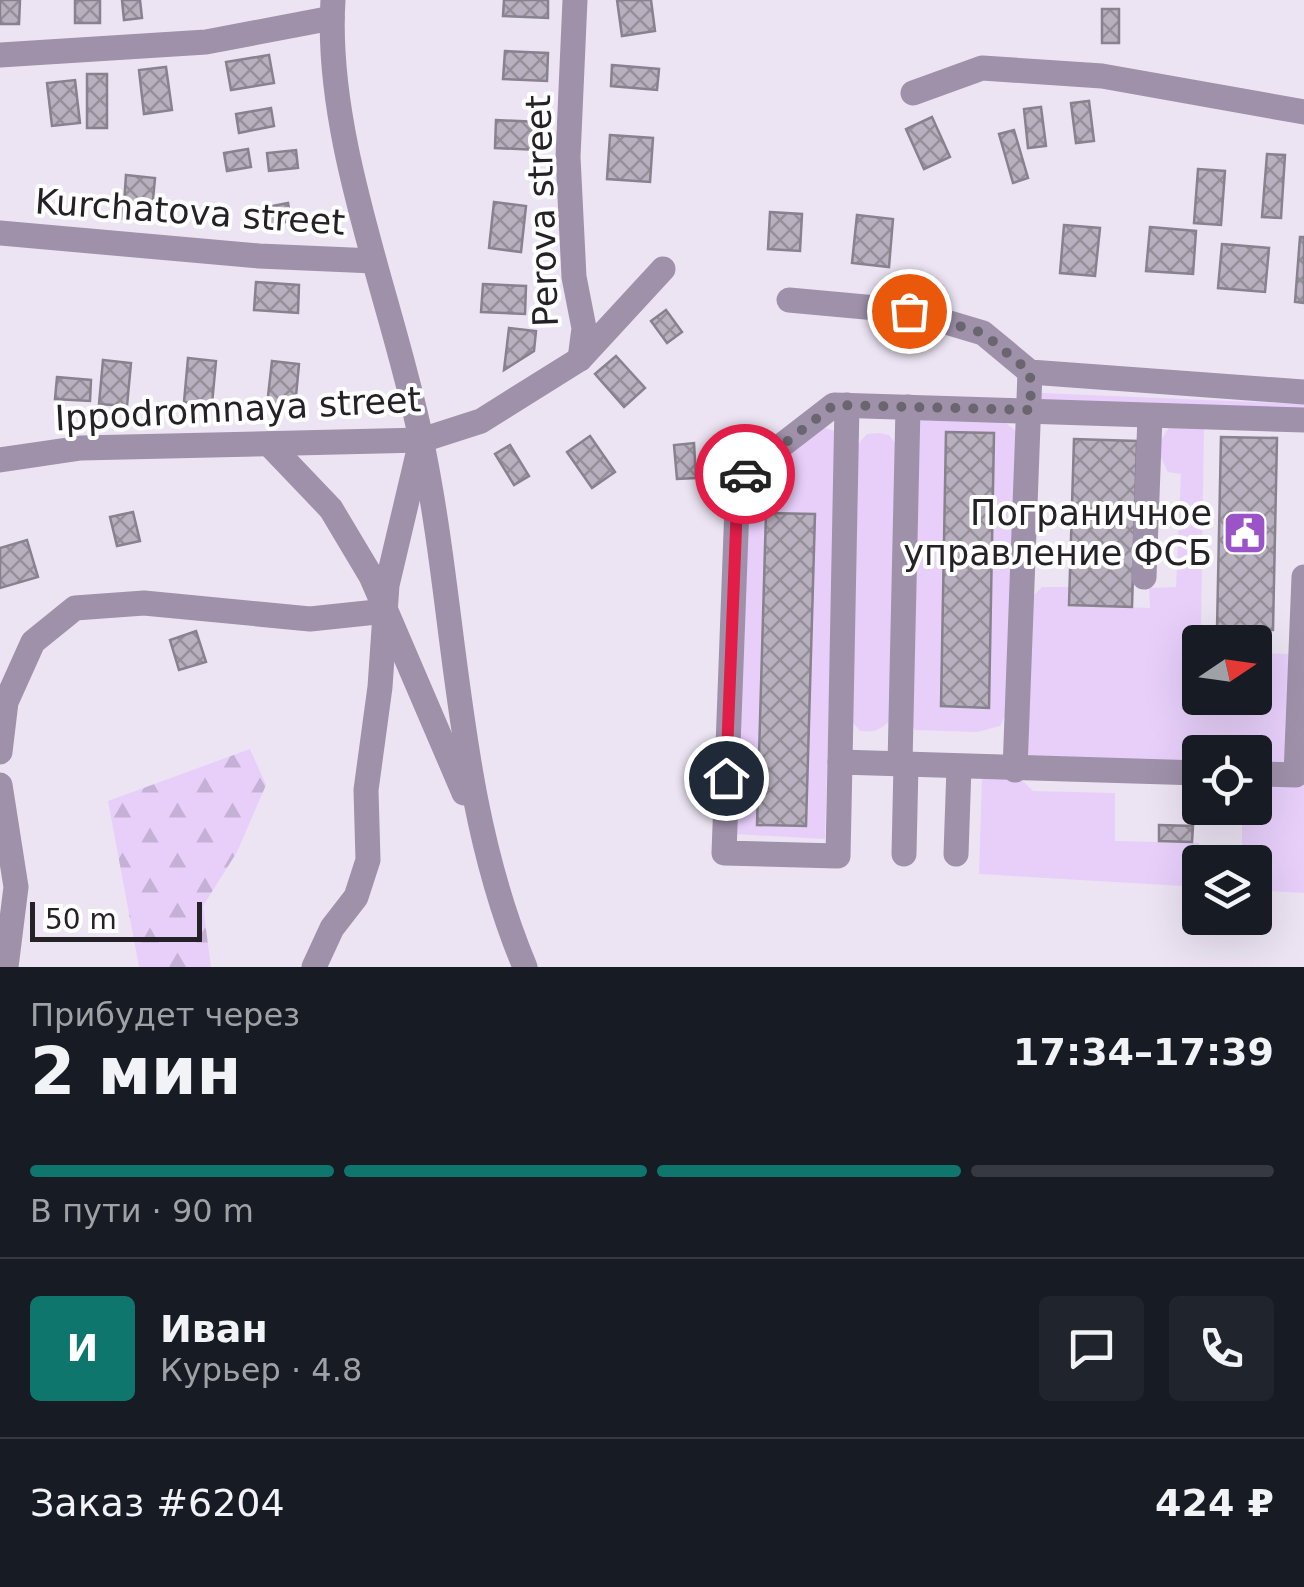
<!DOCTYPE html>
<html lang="ru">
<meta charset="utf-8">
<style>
body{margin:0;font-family:"DejaVu Sans",sans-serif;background:#20242c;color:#f1f3f6;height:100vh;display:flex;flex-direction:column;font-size:38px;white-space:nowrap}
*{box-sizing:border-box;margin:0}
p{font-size:32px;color:#9ea1a6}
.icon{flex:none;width:55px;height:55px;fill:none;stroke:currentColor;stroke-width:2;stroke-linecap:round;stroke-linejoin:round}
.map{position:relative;height:967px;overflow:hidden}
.panel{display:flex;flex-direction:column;background:#171b24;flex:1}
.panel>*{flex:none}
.needle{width:65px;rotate:77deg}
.buttons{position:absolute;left:1182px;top:625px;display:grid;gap:20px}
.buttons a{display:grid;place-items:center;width:90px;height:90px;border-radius:10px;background:#171b24;box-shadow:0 10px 40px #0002;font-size:50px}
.scale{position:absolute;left:30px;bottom:25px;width:172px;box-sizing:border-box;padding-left:10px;border:5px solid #242127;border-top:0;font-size:28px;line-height:35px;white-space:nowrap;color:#242127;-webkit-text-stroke:8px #fff;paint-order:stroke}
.pin{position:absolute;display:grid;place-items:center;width:85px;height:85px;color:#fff;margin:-42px;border:5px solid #fff;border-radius:50%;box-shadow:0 2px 10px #0007}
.courier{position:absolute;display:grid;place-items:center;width:100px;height:100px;margin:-50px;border:8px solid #e11d48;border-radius:50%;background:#fff;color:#222;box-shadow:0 2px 12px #0007}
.summary em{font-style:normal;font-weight:700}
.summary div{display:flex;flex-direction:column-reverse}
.summary{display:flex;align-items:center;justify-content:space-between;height:170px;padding:0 30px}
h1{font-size:65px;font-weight:700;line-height:75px}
.bar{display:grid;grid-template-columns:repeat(4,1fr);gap:15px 10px;align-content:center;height:120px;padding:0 30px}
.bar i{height:12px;border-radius:8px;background:#363941}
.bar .selected{background:#0f766e}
.bar p{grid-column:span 4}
.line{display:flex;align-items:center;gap:25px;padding:0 30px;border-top:2px solid #363941}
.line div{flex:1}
.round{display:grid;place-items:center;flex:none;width:105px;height:105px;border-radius:10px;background:#20242c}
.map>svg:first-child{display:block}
.grass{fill:#e7cffa}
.forest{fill:url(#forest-firs)}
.building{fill:url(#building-cross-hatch);stroke:#88818e;stroke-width:2.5}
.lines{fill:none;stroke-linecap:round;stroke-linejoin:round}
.minor{stroke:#9f91aa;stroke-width:25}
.done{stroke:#6a656e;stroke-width:10;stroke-dasharray:0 18}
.route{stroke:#e11d48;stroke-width:12}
.labels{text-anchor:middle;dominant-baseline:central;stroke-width:8;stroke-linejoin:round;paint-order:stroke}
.street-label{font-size:35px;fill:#242127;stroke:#fff}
.poi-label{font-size:35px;fill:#242127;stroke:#fff;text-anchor:end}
</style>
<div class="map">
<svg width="1304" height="967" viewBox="0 0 1304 967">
<defs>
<pattern id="forest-firs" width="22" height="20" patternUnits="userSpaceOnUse" patternTransform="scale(2.5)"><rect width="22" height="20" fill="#e7cffa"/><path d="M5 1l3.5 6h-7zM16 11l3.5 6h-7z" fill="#c6b1d6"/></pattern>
<pattern id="building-cross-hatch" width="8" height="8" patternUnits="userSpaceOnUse" patternTransform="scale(2.5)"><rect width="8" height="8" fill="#b8b0be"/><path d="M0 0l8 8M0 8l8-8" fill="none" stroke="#958f9a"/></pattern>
</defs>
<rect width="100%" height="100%" fill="#ece4f3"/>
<g class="grass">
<polygon points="1041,393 1304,404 1304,413 1041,404"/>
<polygon points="930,413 995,415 1016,431 1006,714 1000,726 977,732 915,730 905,716 915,425"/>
<polygon points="820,426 837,432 825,839 734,834 746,487"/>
<polygon points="1170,426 1204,426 1200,698 1255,698 1255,653 1290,654 1286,764 1255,764 1255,752 1200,752 1200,763 1038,762 1023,750 1031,598 1042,587 1069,587 1070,605 1150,608 1149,588 1176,587 1181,474 1168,472 1156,448"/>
<path d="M880,433l9,2 9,12 -5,270c-11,12 -17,16 -33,14l-10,-12 3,-269 14,-16z"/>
<polygon points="982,776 1020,778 1033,791 1115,793 1115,841 1199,843 1200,887 979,874"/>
<polygon points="1304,783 1304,893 1255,890 1255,862 1228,862 1229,848 1242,847 1242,808 1255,808 1255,784"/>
</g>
<polygon class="forest" points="250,749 266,785 237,852 203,906 211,967 139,967 108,801"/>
<g class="building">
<polygon points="0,0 20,0 19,24 0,24"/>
<rect x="75" y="0" width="25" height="23"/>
<polygon points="122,0 140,0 142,18 124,20"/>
<polygon points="504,0 548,0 548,18 503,16"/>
<polygon points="617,0 651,0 655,31 622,36"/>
<rect x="1102" y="9" width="17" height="34"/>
<polygon points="505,51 548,53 547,81 503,79"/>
<polygon points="269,55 274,83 231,90 226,62"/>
<polygon points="612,65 659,69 657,90 611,86"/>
<polygon points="166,67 172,110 144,114 139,70"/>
<rect x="87" y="74" width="20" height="54"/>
<polygon points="75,80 80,123 52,126 47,83"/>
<polygon points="1089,101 1094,141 1076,143 1071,103"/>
<polygon points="1041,107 1046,146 1028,148 1024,109"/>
<polygon points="271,108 274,126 239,133 236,114"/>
<polygon points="932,117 950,157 924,169 906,129"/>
<polygon points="496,120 539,122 538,150 495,148"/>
<polygon points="1014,130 1028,178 1013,183 999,134"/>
<polygon points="610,135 653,138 650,182 607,179"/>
<polygon points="248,149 251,167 227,171 224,153"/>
<polygon points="296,150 298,168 269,171 267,153"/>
<polygon points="1267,154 1285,155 1281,218 1262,217"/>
<polygon points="1198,169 1225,171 1221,225 1194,223"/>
<polygon points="126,175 155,178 151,221 123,219"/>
<polygon points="494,202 526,206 521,252 489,248"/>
<polygon points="288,203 291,221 256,228 252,210"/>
<polygon points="770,212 802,214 800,251 768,249"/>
<polygon points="857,215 893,219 889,267 852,263"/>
<polygon points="1064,225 1100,228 1095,276 1060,273"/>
<polygon points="1150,227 1196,231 1193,274 1146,271"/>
<polygon points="1300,237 1304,237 1304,303 1295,302"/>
<polygon points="1222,244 1269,248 1265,292 1218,288"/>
<polygon points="256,282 299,285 298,313 254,310"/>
<polygon points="483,284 526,286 525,314 481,312"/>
<polygon points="666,310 682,332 667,343 651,321"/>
<polygon points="509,328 536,331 534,351 504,370"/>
<polygon points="616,356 645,388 624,407 595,374"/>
<polygon points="188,358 216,361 212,404 184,402"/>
<polygon points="103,360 131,363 127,406 99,404"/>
<polygon points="272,361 299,364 295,407 267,405"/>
<polygon points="57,377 91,380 90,401 55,399"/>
<polygon points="946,432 994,433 989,708 941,706"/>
<polygon points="590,436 615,472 592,488 567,452"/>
<polygon points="1221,437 1277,438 1273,630 1217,629"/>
<polygon points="1074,439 1137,441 1132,607 1069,605"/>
<polygon points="694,443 696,478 677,479 674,445"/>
<polygon points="510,445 529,476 514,485 495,454"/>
<polygon points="133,512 140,541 117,546 110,517"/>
<polygon points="766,513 815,514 806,826 757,825"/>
<polygon points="27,540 38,577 0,588 0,548"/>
<polygon points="196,631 206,662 179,670 170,640"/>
<polygon points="1159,825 1193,826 1192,842 1159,841"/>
</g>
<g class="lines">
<g class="minor">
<path d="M333,0c-9,140 60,301 88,439 37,176 33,360 104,528"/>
<polyline points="575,0 568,157 574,277 584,328 580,359"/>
<polyline points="0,55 206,42 332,18"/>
<polyline points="913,93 982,68 1102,76 1304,112"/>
<polyline points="0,233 259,256 374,261"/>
<polyline points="789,300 909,311 983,333 1030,372 1304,392"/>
<polyline points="269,444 331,509 371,576 384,606"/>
<polyline points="0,460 81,448 422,440 481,421 580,359 663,269"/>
<polyline points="1144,577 1150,416"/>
<polyline points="0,752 6,702 33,642 75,608 144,603 310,619 386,611 464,793"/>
<polyline points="840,762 847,405"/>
<polyline points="900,764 908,407"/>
<polyline points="1015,770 1030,372"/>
<polyline points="1200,773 840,762 838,856 724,853 738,479 834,405 1304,420"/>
<polyline points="1255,774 1296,775 1304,577"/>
<polyline points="0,785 16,887 6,967"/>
<polyline points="904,854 906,764"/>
<polyline points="956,854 959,767"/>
<polyline points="314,967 332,928 356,897 368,860 366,790 380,687 387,585 418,454"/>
</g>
</g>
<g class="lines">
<polyline class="done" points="745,474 834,405 1031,410 1030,372 983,333 909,311"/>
<polyline class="route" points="726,778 738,479 745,474"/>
</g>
<defs>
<symbol id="civic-square" viewBox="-11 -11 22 22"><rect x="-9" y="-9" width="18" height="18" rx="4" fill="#9b54c8" stroke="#fff"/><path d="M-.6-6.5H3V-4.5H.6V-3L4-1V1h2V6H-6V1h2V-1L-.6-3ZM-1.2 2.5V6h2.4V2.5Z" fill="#fff"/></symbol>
</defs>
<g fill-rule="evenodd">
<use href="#civic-square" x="1220" y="508" width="50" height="50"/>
</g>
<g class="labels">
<g class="street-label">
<text transform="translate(542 211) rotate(-92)">Perova street</text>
<text transform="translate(190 212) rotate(4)">Kurchatova street</text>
<text transform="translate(238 409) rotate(-3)">Ippodromnaya street</text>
</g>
<g class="poi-label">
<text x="1212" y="513">Пограничное<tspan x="1212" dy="40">управление ФСБ</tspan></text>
</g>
</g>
</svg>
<div class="buttons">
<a><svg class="needle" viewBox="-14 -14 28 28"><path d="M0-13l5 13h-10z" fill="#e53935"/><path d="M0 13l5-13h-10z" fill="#9ea1a6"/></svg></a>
<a><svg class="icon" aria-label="locate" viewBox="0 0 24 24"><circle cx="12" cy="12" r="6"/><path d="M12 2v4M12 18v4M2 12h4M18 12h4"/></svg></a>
<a><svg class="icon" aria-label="layers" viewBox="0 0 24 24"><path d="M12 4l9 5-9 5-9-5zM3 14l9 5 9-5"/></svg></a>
</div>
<div class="scale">50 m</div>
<div class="pin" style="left:909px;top:311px;background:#ea580c"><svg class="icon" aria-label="bag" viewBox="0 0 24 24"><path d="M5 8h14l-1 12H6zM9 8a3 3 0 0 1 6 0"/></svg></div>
<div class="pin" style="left:726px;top:778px;background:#1f2937"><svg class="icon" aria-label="home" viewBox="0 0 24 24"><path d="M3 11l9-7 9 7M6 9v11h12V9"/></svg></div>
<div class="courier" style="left:745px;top:474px"><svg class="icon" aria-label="car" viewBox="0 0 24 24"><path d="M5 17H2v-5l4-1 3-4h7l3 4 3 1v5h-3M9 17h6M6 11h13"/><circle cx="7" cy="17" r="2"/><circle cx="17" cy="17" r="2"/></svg></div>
</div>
<section class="panel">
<div class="summary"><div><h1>2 мин</h1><p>Прибудет через</p></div><em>17:34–17:39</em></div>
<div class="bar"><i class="selected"></i><i class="selected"></i><i class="selected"></i><i></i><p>В пути · 90 m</p></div>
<div class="line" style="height:180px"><b class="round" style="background:#0f766e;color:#fff">И</b><div><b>Иван</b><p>Курьер · 4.8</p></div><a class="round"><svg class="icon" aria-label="chat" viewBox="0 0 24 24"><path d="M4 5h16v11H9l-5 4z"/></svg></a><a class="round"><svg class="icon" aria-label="phone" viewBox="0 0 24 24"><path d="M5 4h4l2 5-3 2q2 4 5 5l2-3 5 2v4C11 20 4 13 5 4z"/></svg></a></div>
<div class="line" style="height:130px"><div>Заказ #6204</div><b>424 ₽</b></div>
</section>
